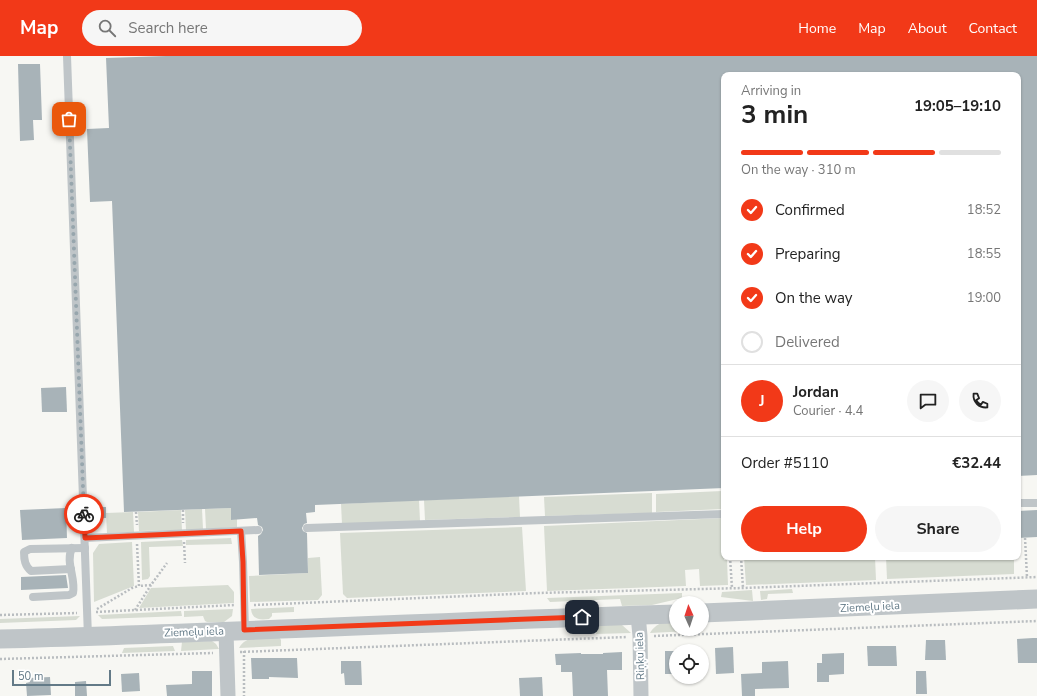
<!DOCTYPE html>
<meta charset="utf-8">
<style>
body{margin:0;font-family:"Nunito Sans",sans-serif;background:#f6f6f6;color:#222;height:100vh;display:flex;flex-direction:column;font-size:15px;white-space:nowrap}
*{box-sizing:border-box;margin:0}
p{font-size:13px;color:#767676}
.icon{flex:none;width:22px;height:22px;fill:none;stroke:currentColor;stroke-width:2;stroke-linecap:round;stroke-linejoin:round}
.map{position:relative;flex:1;overflow:hidden}
.sheet{position:absolute;left:721px;top:16px;width:300px;height:488px;display:flex;flex-direction:column;background:#fff;border-radius:8px;box-shadow:0 1px 3px #0004}
.sheet>*{flex:none}
.needle{width:26px;rotate:357deg}
.controls{position:absolute;left:669px;top:540px;display:grid;gap:8px}
.controls a{display:grid;place-items:center;width:40px;height:40px;border-radius:50%;background:#fff;box-shadow:0 1px 3px #0004;font-size:20px}
.scale{position:absolute;left:12px;bottom:10px;width:99px;box-sizing:border-box;padding-left:4px;border:2px solid #637a87;border-top:0;font-size:11px;line-height:14px;white-space:nowrap;color:#637a87;-webkit-text-stroke:3px #fff;paint-order:stroke}
.pin{position:absolute;display:grid;place-items:center;width:34px;height:34px;color:#fff;margin:-17px;border-radius:8px;box-shadow:0 2px 6px #0006}
.courier{position:absolute;display:grid;place-items:center;width:40px;height:40px;margin:-20px;border:3px solid #f23918;border-radius:50%;background:#fff;color:#222;box-shadow:0 1px 5px #0007}
.head em{font-style:normal;font-weight:700}
.head div{display:flex;flex-direction:column-reverse}
.head{display:flex;align-items:center;justify-content:space-between;height:68px;padding:0 20px}
h1{font-size:26px;font-weight:700;line-height:30px}
.bar{display:grid;grid-template-columns:repeat(4,1fr);gap:6px 4px;align-content:center;height:48px;padding:0 20px}
.bar i{height:5px;border-radius:3px;background:#e0e0e0}
.bar .selected{background:#f23918}
.bar p{grid-column:span 4}
.line{display:flex;align-items:center;gap:10px;padding:0 20px;border-top:1px solid #e0e0e0}
.line div{flex:1}
.round{display:grid;place-items:center;flex:none;width:42px;height:42px;border-radius:21px;background:#f6f6f6}
ol{padding:0 20px;list-style:none}
li{display:flex;align-items:center;gap:12px;height:44px}
li p{margin-inline-start:auto}
li .icon{padding:4px;border-radius:50%;background:#f23918;color:#fff;stroke-width:4}
li:last-child{color:#767676}
li i{width:22px;height:22px;border:2px solid #e0e0e0;border-radius:50%}
.cta{display:flex;gap:8px;margin-top:auto;padding:8px 20px}
.cta a{flex:1;height:46px;border-radius:24px;background:#f23918;color:#fff;font-size:16px;font-weight:700;line-height:46px;text-align:center}
.cta a+a{background:#f6f6f6;color:#222}
header{display:flex;align-items:center;gap:24px;box-sizing:border-box;height:56px;padding:0 20px;background:#f23918;color:#fff}
header strong{font-size:19px}
nav{display:flex;gap:22px;margin-inline-start:auto;font-size:14px}
.search{width:280px;height:36px;background:#f6f6f6;display:flex;align-items:center;gap:10px;box-sizing:border-box;padding:0 14px;border-radius:22px;color:#767676;font-size:15px}
.map>svg:first-child{display:block}
.green{fill:#d7dcd2}
.building{fill:#a8b3b8}
.lines{fill:none;stroke-linecap:round;stroke-linejoin:round}
.path{stroke:#b9bdc0;stroke-width:2.5;stroke-dasharray:2 2;stroke-linecap:butt}
.service{stroke:#bfc5c8;stroke-width:8}
.minor{stroke:#bfc5c8;stroke-width:15}
.tertiary{stroke:#bfc5c8;stroke-width:19}
.done{stroke:#97a6ad;stroke-width:4;stroke-dasharray:0 7.2}
.route{stroke:#f23918;stroke-width:5}
.labels{text-anchor:middle;dominant-baseline:central;stroke-width:4;stroke-linejoin:round;paint-order:stroke}
.street-label{font-size:11px;fill:#637a87;stroke:#fff}
</style>
<header>
<strong>Map</strong>
<div class="search"><svg class="icon" aria-label="search" viewBox="0 0 24 24"><circle cx="10" cy="10" r="6"/><path d="M15 15l6 6"/></svg>Search here</div>
<nav><a>Home</a><a>Map</a><a>About</a><a>Contact</a></nav>
</header>
<div class="map">
<svg width="1037" height="640" viewBox="0 0 1037 640">
<rect width="100%" height="100%" fill="#f7f7f3"/>
<g class="green">
<polygon points="722,435 723,453 656,456 656,438"/>
<polygon points="652,437 652,457 545,460 544,441"/>
<polygon points="519,440 520,461 425,464 424,444"/>
<polygon points="419,444 420,465 342,468 341,448"/>
<polygon points="231,452 231,464 237,463 237,471 206,473 205,453"/>
<polygon points="202,453 203,473 186,474 185,454"/>
<polygon points="181,454 182,474 139,475 138,456"/>
<polygon points="133,456 134,476 107,477 106,457"/>
<polygon points="724,462 724,478 723,479 724,504 727,504 728,529 700,530 699,513 685,514 686,530 547,535 544,470"/>
<polygon points="522,471 526,535 347,542 343,538 340,477"/>
<polygon points="231,482 232,488 186,489 186,484"/>
<polygon points="182,484 183,490 149,491 150,520 148,523 142,524 141,486"/>
<polygon points="132,486 134,530 94,546 93,497 99,488"/>
<polygon points="320,501 322,539 318,544 250,546 249,520 308,517 308,502"/>
<polygon points="744,501 875,501 876,524 746,529"/>
<polygon points="886,501 1014,501 1014,518 887,523"/>
<polygon points="228,529 234,536 234,547 139,552 151,532"/>
<polygon points="792,533 793,537 768,538 767,543 761,544 760,535"/>
<polygon points="752,534 753,545 721,541 722,536"/>
<polygon points="682,537 682,542 652,549 622,550 620,543 550,546 547,542"/>
<path d="M294,551v5l-22,1v3l-3,3c-9,1 -17,1 -18,-10z"/>
<polygon points="233,553 232,560 224,566 207,566 205,565 203,560 184,561 184,555"/>
<polygon points="181,555 182,560 102,563 98,559"/>
<polygon points="80,560 76,564 0,567 0,563"/>
<path d="M676,565v8h14v2l-40,2c7,-11 14,-11 26,-12z"/>
<polygon points="598,569 622,569 631,577 596,578"/>
<path d="M279,581l2,3v6l-42,2c7,-14 26,-10 40,-11z"/>
<polygon points="212,585 216,588 219,593 181,595 182,586"/>
<polygon points="173,590 175,595 122,597 124,592"/>
</g>
<g class="building">
<polygon points="166,0 1037,0 1037,419 1018,420 1018,19 724,19 724,432 315,449 315,456 306,457 307,467 304,468 302,472 303,475 307,477 308,517 259,519 258,480 261,478 263,474 262,471 258,469 257,462 231,464 231,452 124,456 112,145 90,146 87,73 109,72 106,2"/>
<polygon points="18,8 40,8 42,64 33,64 34,84 20,85"/>
<polygon points="66,331 67,356 42,356 41,332"/>
<rect x="92" y="451" width="14" height="11"/>
<polygon points="66,452 67,482 22,484 20,454"/>
<polygon points="1037,454 1037,481 1018,482 1018,455"/>
<polygon points="66,519 68,532 21,534 21,521"/>
<polygon points="1033,582 1037,582 1037,607 1018,607 1017,583"/>
<polygon points="926,584 945,584 946,604 925,604"/>
<polygon points="867,590 896,590 897,610 868,610"/>
<polygon points="733,591 734,617 716,618 715,592"/>
<rect x="665" y="595" width="11" height="23"/>
<polygon points="622,596 622,614 607,614 608,640 573,640 572,616 561,616 561,609 556,609 555,598 581,597 581,598 603,598 603,597"/>
<polygon points="844,597 844,618 829,619 829,626 817,626 817,607 822,607 822,598"/>
<polygon points="251,602 297,602 298,622 269,621 269,623 252,623"/>
<polygon points="341,605 361,605 362,629 345,629 344,617 341,618"/>
<polygon points="788,605 789,632 755,633 755,640 742,640 741,618 762,617 762,606"/>
<polygon points="192,615 212,615 212,640 167,640 166,629 192,628"/>
<polygon points="916,615 926,615 927,638 916,638"/>
<polygon points="139,617 140,635 122,636 121,618"/>
<polygon points="50,621 51,639 27,640 26,627 30,626 29,622"/>
<polygon points="542,621 543,640 520,640 519,622"/>
<polygon points="86,625 87,640 75,640 75,626"/>
</g>
<g class="lines">
<g class="path">
<polyline points="183,454 183,467"/>
<polyline points="136,456 137,469"/>
<polyline points="1025,482 1027,521"/>
<polyline points="184,486 185,507"/>
<polyline points="137,488 139,530 151,529 167,507"/>
<polyline points="730,501 732,532"/>
<polyline points="741,501 743,532"/>
<polyline points="254,549 538,537 743,532 1037,521"/>
<polyline points="97,553 132,532 139,530"/>
<polyline points="135,554 151,529"/>
<polyline points="96,556 235,549"/>
<polyline points="0,559 77,557"/>
<polyline points="654,580 1037,565"/>
<polyline points="244,595 244,640"/>
<polyline points="240,596 627,581"/>
<polyline points="0,603 213,597"/>
</g>
<g class="service">
<polyline points="67,0 88,581"/>
<polyline points="1018,447 1037,447"/>
<polyline points="307,472 724,458"/>
<polyline points="241,475 243,506 245,574"/>
<polyline points="85,482 258,474"/>
<path d="M71,513l-40,2c-6,-5 -7,-11 -7,-19l6,-3 55,-1"/>
<path d="M33,541l36,-2 4,-2c3,-15 -8,-31 -1,-45"/>
</g>
<g class="minor">
<polyline points="638,559 640,580 641,640"/>
<polyline points="226,575 228,640"/>
</g>
<g class="tertiary">
<polyline points="702,557 1037,543"/>
<path d="M0,583c225,-6 451,-18 676,-25"/>
</g>
</g>
<g class="lines">
<polyline class="done" points="69,63 84,458"/>
<polyline class="route" points="84,458 85,482 241,475 243,506 244,574 582,561"/>
</g>
<g class="labels">
<g class="street-label">
<text transform="translate(870 551) rotate(-3)">Ziemeļu iela</text>
<text transform="translate(194 576) rotate(-2)">Ziemeļu iela</text>
<text transform="translate(640 600) rotate(-92)">Riņķu iela</text>
</g>
</g>
</svg>
<div class="controls">
<a><svg class="needle" viewBox="-14 -14 28 28"><path d="M0-13l5 13h-10z" fill="#e53935"/><path d="M0 13l5-13h-10z" fill="#767676"/></svg></a>
<a><svg class="icon" aria-label="locate" viewBox="0 0 24 24"><circle cx="12" cy="12" r="6"/><path d="M12 2v4M12 18v4M2 12h4M18 12h4"/></svg></a>
</div>
<div class="scale">50 m</div>
<div class="pin" style="left:69px;top:63px;background:#ea580c"><svg class="icon" aria-label="bag" viewBox="0 0 24 24"><path d="M5 8h14l-1 12H6zM9 8a3 3 0 0 1 6 0"/></svg></div>
<div class="pin" style="left:582px;top:561px;background:#1f2937"><svg class="icon" aria-label="home" viewBox="0 0 24 24"><path d="M3 11l9-7 9 7M6 9v11h12V9"/></svg></div>
<div class="courier" style="left:84px;top:458px"><svg class="icon" aria-label="bike" viewBox="0 0 24 24"><circle cx="6" cy="16" r="4"/><circle cx="18" cy="16" r="4"/><path d="M6 16l4-8h5l3 8M10 8l3 8H6M13 5h3"/></svg></div>
<section class="sheet">
<div class="head"><div><h1>3 min</h1><p>Arriving in</p></div><em>19:05–19:10</em></div>
<div class="bar"><i class="selected"></i><i class="selected"></i><i class="selected"></i><i></i><p>On the way · 310 m</p></div>
<ol>
<li><svg class="icon" aria-label="check" viewBox="0 0 24 24"><path d="M5 12l5 5 9-10"/></svg>Confirmed<p>18:52</p></li>
<li><svg class="icon" aria-label="check" viewBox="0 0 24 24"><path d="M5 12l5 5 9-10"/></svg>Preparing<p>18:55</p></li>
<li><svg class="icon" aria-label="check" viewBox="0 0 24 24"><path d="M5 12l5 5 9-10"/></svg>On the way<p>19:00</p></li>
<li><i></i>Delivered</li>
</ol>
<div class="line" style="height:72px"><b class="round" style="background:#f23918;color:#fff">J</b><div><b>Jordan</b><p>Courier · 4.4</p></div><a class="round"><svg class="icon" aria-label="chat" viewBox="0 0 24 24"><path d="M4 5h16v11H9l-5 4z"/></svg></a><a class="round"><svg class="icon" aria-label="phone" viewBox="0 0 24 24"><path d="M5 4h4l2 5-3 2q2 4 5 5l2-3 5 2v4C11 20 4 13 5 4z"/></svg></a></div>
<div class="line" style="height:52px"><div>Order #5110</div><b>€32.44</b></div>
<div class="cta"><a>Help</a><a>Share</a></div>
</section>
</div>
